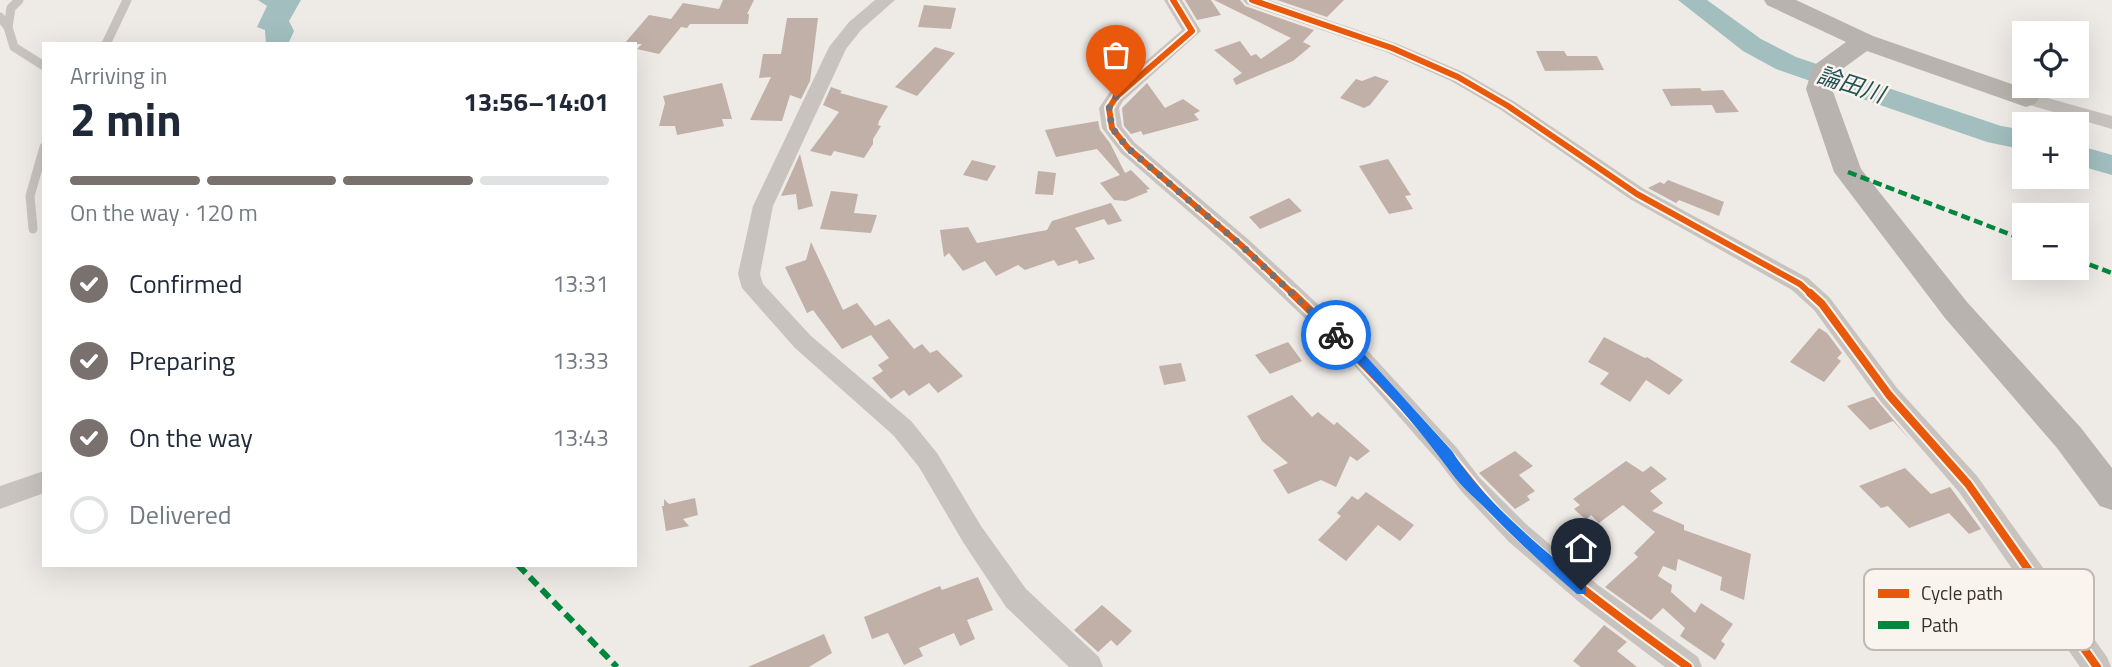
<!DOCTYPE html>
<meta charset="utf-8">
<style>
body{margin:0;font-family:"Titillium Web","Noto Sans JP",sans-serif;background:#f6f6f7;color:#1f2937;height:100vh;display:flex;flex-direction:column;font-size:26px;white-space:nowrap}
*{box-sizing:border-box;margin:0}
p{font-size:23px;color:#747a83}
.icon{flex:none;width:38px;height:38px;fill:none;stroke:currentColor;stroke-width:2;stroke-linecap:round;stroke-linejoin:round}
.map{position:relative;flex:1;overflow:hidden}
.panel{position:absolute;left:42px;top:42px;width:595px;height:525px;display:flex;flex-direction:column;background:#fff;border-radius:0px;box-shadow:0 7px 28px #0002}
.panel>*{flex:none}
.tools{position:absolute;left:2012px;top:21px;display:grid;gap:14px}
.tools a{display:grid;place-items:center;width:77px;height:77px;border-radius:0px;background:#fff;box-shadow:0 7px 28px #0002;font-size:35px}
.pin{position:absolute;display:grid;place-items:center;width:60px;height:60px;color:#fff;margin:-72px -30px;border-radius:50% 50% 50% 0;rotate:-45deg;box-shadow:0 0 7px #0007}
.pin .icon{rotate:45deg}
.courier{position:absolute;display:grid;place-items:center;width:70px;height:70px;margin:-35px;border:5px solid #1a73e8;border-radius:50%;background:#fff;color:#222;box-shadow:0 2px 9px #0007}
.overview em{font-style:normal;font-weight:700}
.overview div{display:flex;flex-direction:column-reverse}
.overview{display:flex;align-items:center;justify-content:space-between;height:119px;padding:0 28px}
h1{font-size:46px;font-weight:700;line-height:52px}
.bar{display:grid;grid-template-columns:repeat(4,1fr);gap:10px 7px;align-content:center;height:84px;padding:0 28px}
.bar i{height:9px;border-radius:5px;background:#e0e1e3}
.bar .current{background:#78716d}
.bar p{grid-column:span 4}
ol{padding:0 28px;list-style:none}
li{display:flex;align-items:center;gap:21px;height:77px}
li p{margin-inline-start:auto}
li .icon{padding:7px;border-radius:50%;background:#78716d;color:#fff;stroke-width:4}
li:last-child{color:#747a83}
li i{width:38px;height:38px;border:4px solid #e0e1e3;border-radius:50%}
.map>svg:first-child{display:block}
.water{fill:#a2bebf}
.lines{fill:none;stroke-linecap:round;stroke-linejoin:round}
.river{fill:#a2bebf;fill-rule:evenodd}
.building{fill:#c1b0a8}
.lane{stroke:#c8c3be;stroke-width:9}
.street{fill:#c8c3be;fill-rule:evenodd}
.secondary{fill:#b8b3ae;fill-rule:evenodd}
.quiet-far1{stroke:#00873e;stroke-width:4.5;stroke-dasharray:9 4.5;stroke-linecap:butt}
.quiet{stroke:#00873e;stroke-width:6;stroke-dasharray:11 6;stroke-linecap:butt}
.cycleway-far1-casing{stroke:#faf4ee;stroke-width:10}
.cycleway-casing{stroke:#faf4ee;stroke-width:12}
.cycleway-far1{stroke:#e8590c;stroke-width:6}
.cycleway{stroke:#e8590c;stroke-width:8}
.route{fill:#1a73e8}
.done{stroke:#78716d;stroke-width:7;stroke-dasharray:0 12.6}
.labels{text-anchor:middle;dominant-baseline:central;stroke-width:5;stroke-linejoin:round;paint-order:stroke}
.water-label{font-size:23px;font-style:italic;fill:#235458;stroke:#faf4ee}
.key{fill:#faf4ee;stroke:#c0b9b4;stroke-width:2}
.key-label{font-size:19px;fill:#39302c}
</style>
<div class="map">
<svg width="2112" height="667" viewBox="0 0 2112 667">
<rect width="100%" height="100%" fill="#eeeae6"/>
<polygon class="water" points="258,0 301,0 289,21 294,31 288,44 266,44 265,30 257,27 267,6"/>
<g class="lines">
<g class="river">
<polygon points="1678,0 1707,0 1761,39 1796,57 2001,126 2025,130 2025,150 1987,142 1776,69 1743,51"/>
<polygon points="2077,145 2112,155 2112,175 2077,165"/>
</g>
</g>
<g class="building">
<polygon points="723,0 754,0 747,14 749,14 748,24 690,24 687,28 681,27 659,54 637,49 642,44 624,44 649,15 671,19 683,3 719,9"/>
<polygon points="1185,0 1211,0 1221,15 1197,20"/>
<polygon points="1214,0 1240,0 1245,6 1314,30 1303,42 1311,46 1293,61 1236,85 1233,79 1242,73 1214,50 1240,41 1251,56 1256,54 1261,59 1291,38"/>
<polygon points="1277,0 1344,0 1327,17"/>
<polygon points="924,5 956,8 951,29 918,27"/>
<polygon points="787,18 818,18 810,81 801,99 790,95 782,121 750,120 771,77 759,78 763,54 781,54"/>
<polygon points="935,47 955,53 917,96 895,87"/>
<polygon points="1536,51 1564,51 1567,56 1597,56 1604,70 1545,71"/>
<polygon points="1375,76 1389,81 1370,105 1364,108 1340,98 1356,79 1362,81"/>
<polygon points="722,83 732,119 722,119 724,126 677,135 675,126 659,126 665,103 663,96"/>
<polygon points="1147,83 1165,108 1183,99 1200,111 1194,114 1199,120 1143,135 1141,131 1131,134 1124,126 1122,108"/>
<polygon points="831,87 842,91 840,93 888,106 879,121 878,125 881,126 873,139 873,144 864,158 834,151 831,156 810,151 839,112 823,105"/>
<polygon points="1700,88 1702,91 1723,90 1739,112 1716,113 1712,105 1671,106 1662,89"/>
<polygon points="1098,121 1100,130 1110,143 1125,173 1131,170 1150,189 1146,190 1148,192 1126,201 1114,200 1100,183 1120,175 1097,149 1056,157 1045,130"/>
<polygon points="800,154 813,206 798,210 796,194 781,196"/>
<polygon points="1388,159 1411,195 1405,196 1413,209 1389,214 1359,166"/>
<polygon points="972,160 996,166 987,181 963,175"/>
<polygon points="1038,171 1056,173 1053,195 1035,194"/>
<polygon points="1668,180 1724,202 1719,216 1679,200 1676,203 1648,188 1660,182 1664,184"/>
<polygon points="831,191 858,194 854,213 877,215 871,233 820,229"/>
<polygon points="1289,198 1302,211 1260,229 1249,217"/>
<polygon points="1111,203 1122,221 1108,225 1104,219 1075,228 1095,259 1079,264 1077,260 1058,266 1054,260 1025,270 1018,265 996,276 985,261 963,271 949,253 944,257 940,230 968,227 977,243 1047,230 1052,221"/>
<polygon points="811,242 843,310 857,303 875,326 889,319 914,349 922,344 930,353 937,350 963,376 938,393 929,383 909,396 904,390 891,399 872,378 883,371 878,365 889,358 871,335 842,349 813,310 807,313 785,267 806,260"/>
<polygon points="1819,328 1827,333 1842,353 1837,358 1841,361 1824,382 1790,362"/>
<polygon points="1604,337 1645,358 1647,357 1683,380 1669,395 1646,380 1630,402 1600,384 1609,373 1588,362"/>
<polygon points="1288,342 1302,361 1270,374 1255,355"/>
<polygon points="1181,363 1186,381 1164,385 1159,366"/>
<polygon points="1292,395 1312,417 1318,412 1334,425 1337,422 1370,451 1357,461 1350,456 1336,487 1321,480 1288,494 1273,470 1288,463 1262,441 1247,416"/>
<polygon points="1872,397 1874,397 1912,442 1893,421 1870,430 1847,406"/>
<polygon points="1515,451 1533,466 1519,475 1535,491 1527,496 1530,500 1515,509 1479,473"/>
<polygon points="1626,461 1643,472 1651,466 1667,479 1650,491 1663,503 1652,511 1684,525 1684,530 1751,554 1744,600 1720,590 1722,577 1678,559 1676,571 1663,566 1658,576 1672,585 1671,592 1695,613 1701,603 1733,624 1721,641 1725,644 1715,660 1680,636 1685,628 1663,608 1651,620 1605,587 1638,557 1634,553 1655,532 1623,505 1599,523 1591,515 1586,520 1574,509 1580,505 1573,499"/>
<polygon points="1905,468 1931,494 1950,487 1981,529 1969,534 1949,513 1909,528 1888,506 1881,508 1859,486"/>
<polygon points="1366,492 1414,525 1400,541 1378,525 1346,561 1318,540 1341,516 1337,513 1352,496 1358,500"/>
<polygon points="695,498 698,515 683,519 689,526 666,531 662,506 664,506 664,499 669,504"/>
<polygon points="978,577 993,610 967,620 975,639 960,646 954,633 919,648 923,656 904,665 888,633 872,639 864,617 940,586 942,590"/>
<polygon points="1102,605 1132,631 1117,646 1111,640 1098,652 1074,630"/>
<polygon points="1604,625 1627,642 1617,651 1637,667 1581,667 1573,661"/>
<polygon points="824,634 832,653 809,667 748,667"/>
</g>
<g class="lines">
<g class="lane">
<polyline points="0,17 8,27 14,47 44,66"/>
<polyline points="8,27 11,8 19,0"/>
<polyline points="106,44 127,0"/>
<polyline points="33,229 30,196 44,147"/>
</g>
<g class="street">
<polygon points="875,0 895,0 861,30 846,49 773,206 760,274 763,284 811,336 911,421 937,453 981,526 1026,589 1099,657 1103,667 1069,667 1006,607 963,542 919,467 893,435 795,348 742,288 738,274 753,206 829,47 849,22"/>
<polygon points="1164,0 1182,0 1201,31 1123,101 1119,108 1122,127 1135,143 1249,240 1368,351 1457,448 1479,477 1527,525 1598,585 1698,657 1702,667 1665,667 1579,602 1509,542 1462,492 1439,462 1352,363 1233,250 1121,153 1102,128 1099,108 1109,93 1182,30"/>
<polygon points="1243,0 1269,0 1398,44 1465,73 1515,102 1644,189 1808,278 1830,298 1897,388 1977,476 2107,657 2111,667 2080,667 1959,492 1881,402 1814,310 1792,290 1630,199 1501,110 1451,81 1386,52 1246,4"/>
<polygon points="2026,92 2112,116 2112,129 2019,102 2017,98 2019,94"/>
<polygon points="44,471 44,493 0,509 0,486"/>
</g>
<polygon class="secondary" points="1764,0 1796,0 1873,36 2035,92 2039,98 2035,104 2026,107 1867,51 1834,75 1832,89 1861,169 1967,302 2081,428 2112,468 2112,510 2100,506 2057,448 1945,318 1834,172 1806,89 1813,66 1846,42 1767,5"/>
<g class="quiet-far1">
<polyline points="1848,172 2025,240"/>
<polyline points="2077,260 2112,273"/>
</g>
<polyline class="quiet" points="518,565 617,667"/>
<defs>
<g id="cycleway-far1">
<polyline points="1173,0 1192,31 1116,97 1109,108 1112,128 1128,148 1241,245 1294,295"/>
<polyline points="1252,0 1392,48 1458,77 1508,106 1637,194 1800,284 1812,295"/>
</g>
<g id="cycleway">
<path d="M1292,293c53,50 102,102 151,156 19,21 35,45 55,65 58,58 124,105 190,153"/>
<polyline points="1810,293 1822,304 1889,395 1968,484 2097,667"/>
</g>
</defs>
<use href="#cycleway-far1" class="cycleway-far1-casing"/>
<use href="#cycleway" class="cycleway-casing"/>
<use href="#cycleway-far1" class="cycleway-far1"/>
<use href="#cycleway" class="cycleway"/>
</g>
<path class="route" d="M1336,331l28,23 88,97c30,49 90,97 134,134v9h-9c-33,-28 -64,-57 -94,-88 -10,-10 -22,-20 -30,-31 -36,-49 -76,-96 -121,-137l-2,-3z"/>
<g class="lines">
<polyline class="done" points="1116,97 1109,108 1112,128 1128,148 1241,245 1336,335"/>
</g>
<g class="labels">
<g class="water-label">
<text transform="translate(1851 84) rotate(18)">論田川</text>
</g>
</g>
<rect x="1864" y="569" width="230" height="81" rx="10" class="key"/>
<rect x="1878" y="589" width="31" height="9" fill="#e8590c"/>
<rect x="1878" y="621" width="31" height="8" fill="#00873e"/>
<g class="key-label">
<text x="1921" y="600">Cycle path</text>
<text x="1921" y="632">Path</text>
</g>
</svg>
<div class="tools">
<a><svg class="icon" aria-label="locate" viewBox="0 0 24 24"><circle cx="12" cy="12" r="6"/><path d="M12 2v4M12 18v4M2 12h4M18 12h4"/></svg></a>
<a>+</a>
<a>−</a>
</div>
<div class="pin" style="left:1116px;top:97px;background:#ea580c"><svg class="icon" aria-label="bag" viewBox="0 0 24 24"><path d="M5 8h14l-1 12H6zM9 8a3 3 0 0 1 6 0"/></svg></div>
<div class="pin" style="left:1581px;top:590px;background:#1f2937"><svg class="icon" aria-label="home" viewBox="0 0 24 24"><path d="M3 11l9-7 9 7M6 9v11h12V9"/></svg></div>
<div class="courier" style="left:1336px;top:335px"><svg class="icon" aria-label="bike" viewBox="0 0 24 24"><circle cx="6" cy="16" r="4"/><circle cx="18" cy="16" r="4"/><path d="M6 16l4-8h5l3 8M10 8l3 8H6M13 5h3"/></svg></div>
<section class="panel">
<div class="overview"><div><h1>2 min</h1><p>Arriving in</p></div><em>13:56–14:01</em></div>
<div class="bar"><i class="current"></i><i class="current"></i><i class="current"></i><i></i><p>On the way · 120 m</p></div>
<ol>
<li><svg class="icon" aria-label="check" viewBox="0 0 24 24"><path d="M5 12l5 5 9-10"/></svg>Confirmed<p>13:31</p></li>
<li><svg class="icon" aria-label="check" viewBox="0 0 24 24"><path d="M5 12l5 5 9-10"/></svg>Preparing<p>13:33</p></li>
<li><svg class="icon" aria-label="check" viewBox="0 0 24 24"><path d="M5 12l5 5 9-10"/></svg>On the way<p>13:43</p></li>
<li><i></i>Delivered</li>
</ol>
</section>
</div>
